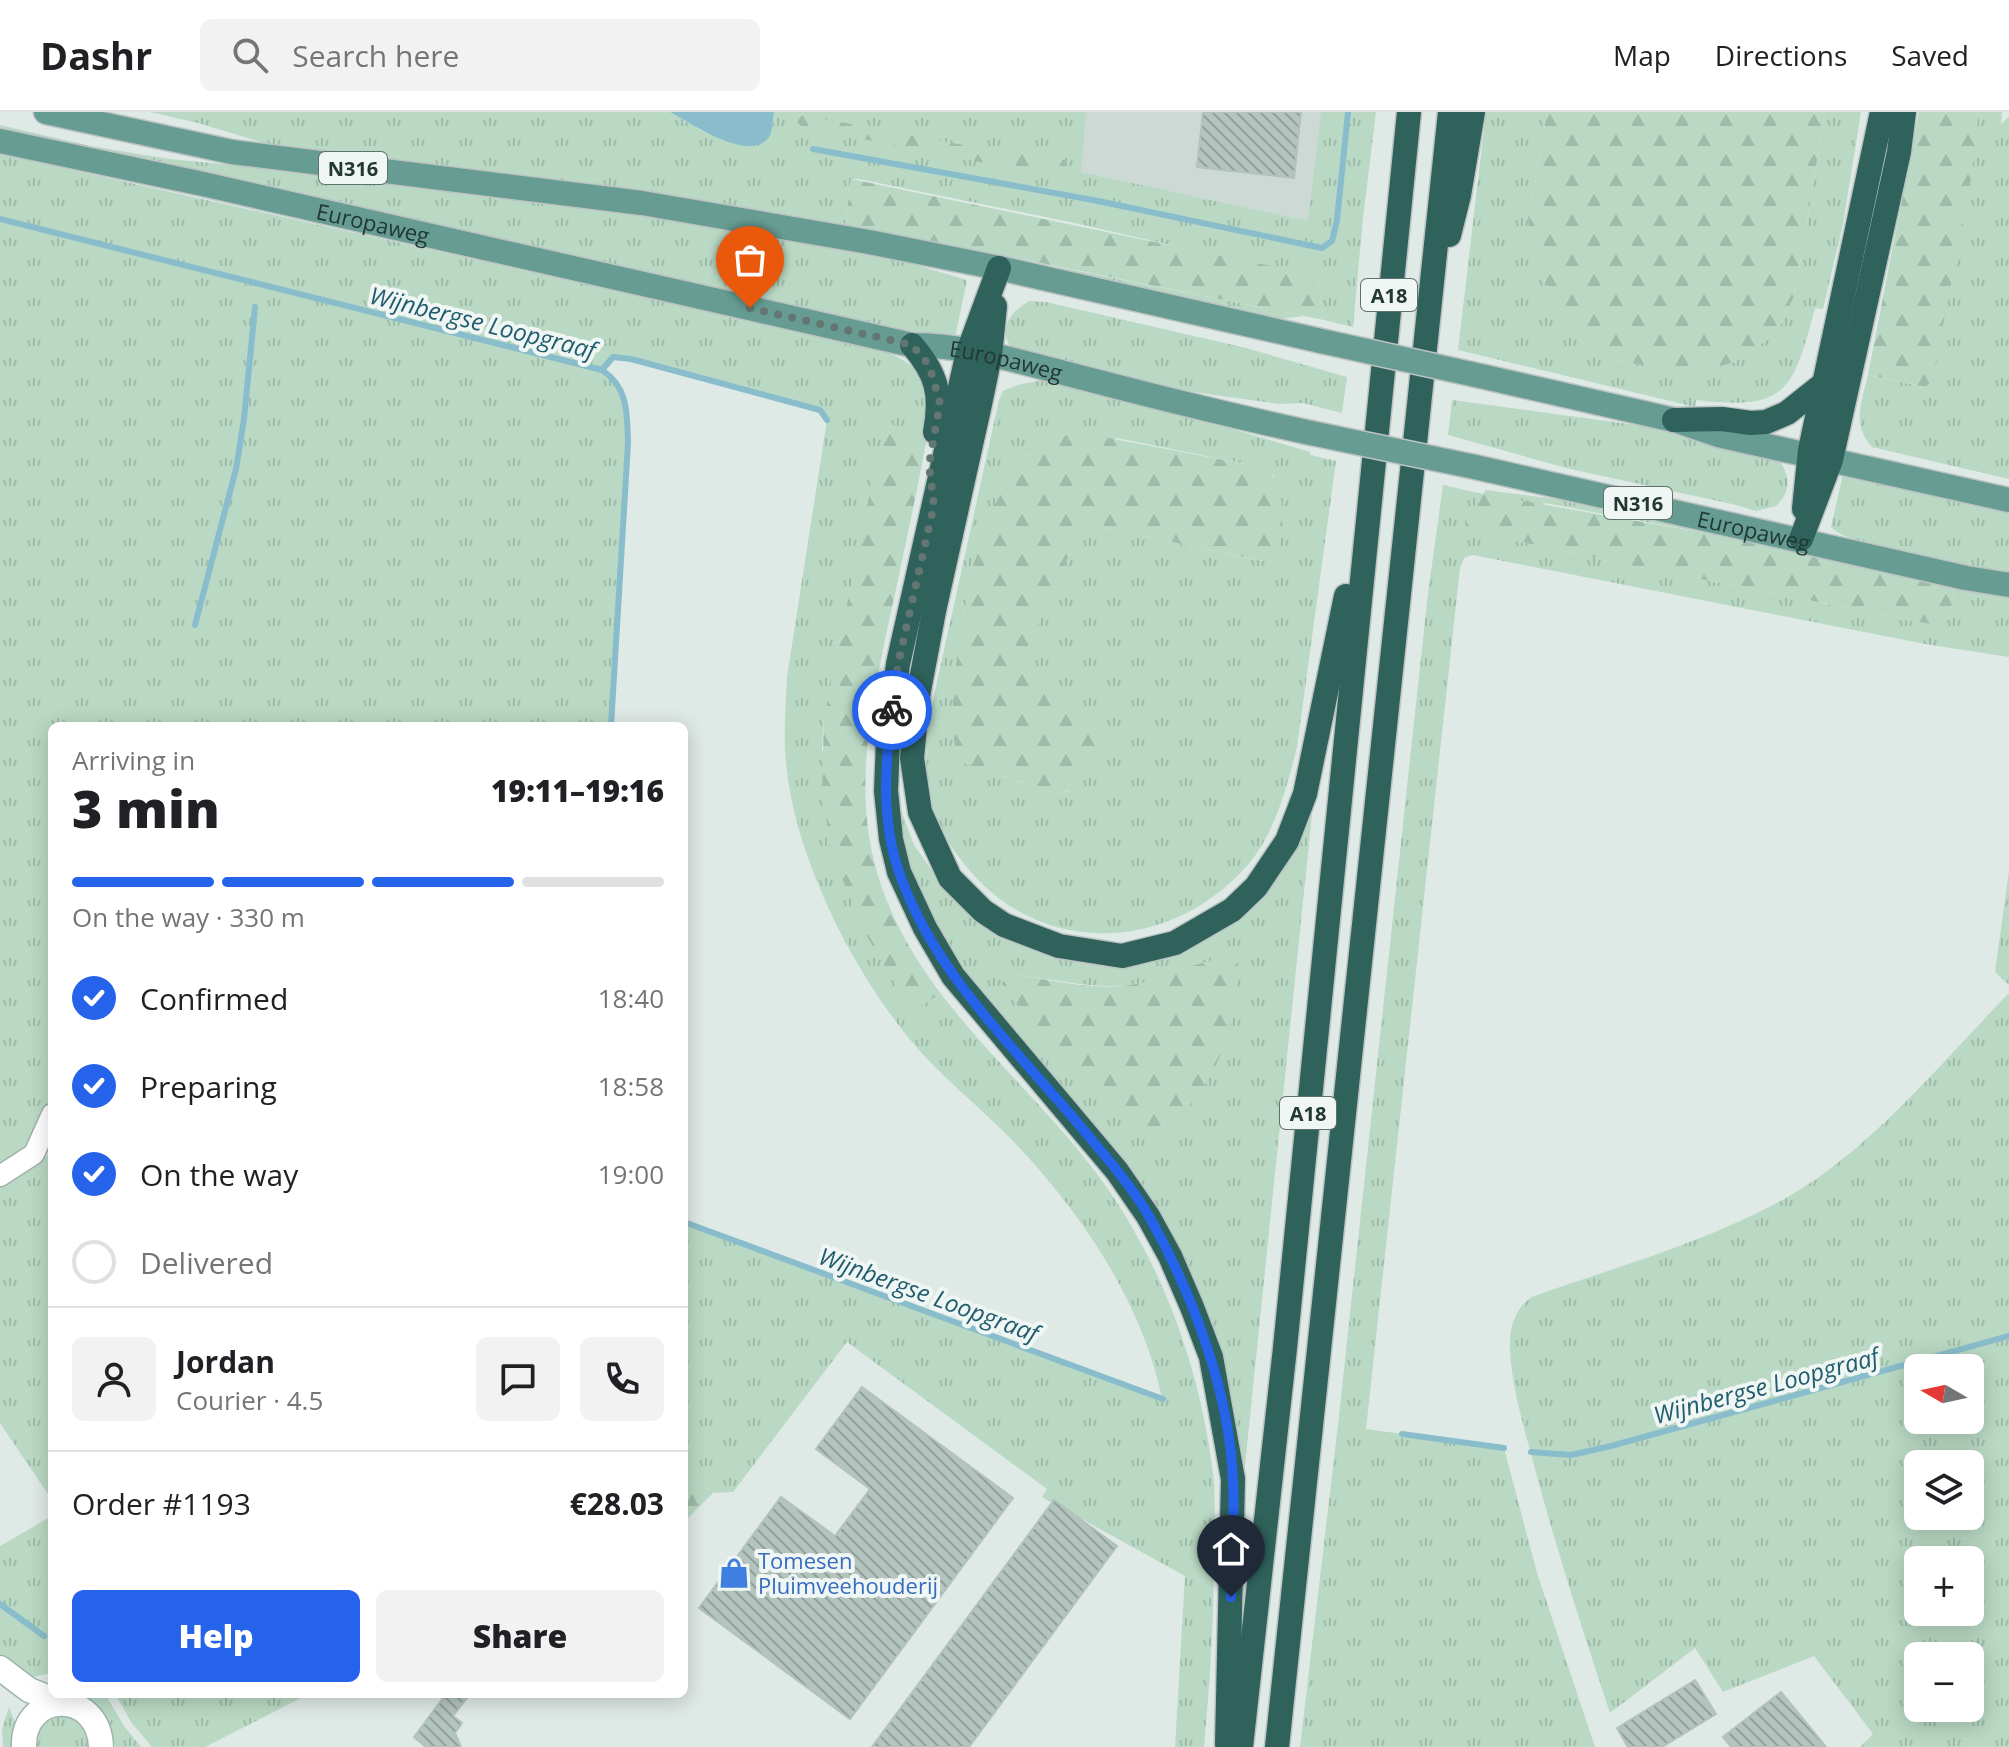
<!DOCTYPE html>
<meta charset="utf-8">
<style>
body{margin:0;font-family:"Open Sans",sans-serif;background:#f2f2f2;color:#202124;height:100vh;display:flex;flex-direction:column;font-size:30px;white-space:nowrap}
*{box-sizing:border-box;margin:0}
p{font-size:26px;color:#757577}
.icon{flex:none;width:44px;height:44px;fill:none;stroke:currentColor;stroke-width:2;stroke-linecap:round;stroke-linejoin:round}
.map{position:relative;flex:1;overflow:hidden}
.panel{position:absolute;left:48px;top:610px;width:640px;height:976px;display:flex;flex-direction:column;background:#fff;border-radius:12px;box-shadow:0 4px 20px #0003}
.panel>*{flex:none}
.needle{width:52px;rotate:279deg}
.controls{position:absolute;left:1904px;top:1242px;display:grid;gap:16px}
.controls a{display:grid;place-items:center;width:80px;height:80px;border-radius:12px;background:#fff;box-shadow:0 4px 20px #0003;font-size:40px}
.pin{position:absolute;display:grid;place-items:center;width:68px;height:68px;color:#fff;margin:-82px -34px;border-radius:50% 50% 50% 0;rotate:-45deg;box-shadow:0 0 8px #0007}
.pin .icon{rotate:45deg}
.courier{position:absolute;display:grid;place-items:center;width:80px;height:80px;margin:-40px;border:6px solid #2563eb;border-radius:50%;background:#fff;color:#222;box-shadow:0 2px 10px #0007}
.head em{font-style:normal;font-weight:800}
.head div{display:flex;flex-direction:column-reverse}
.head{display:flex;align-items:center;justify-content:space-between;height:136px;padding:0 24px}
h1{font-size:52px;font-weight:800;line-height:60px}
.bar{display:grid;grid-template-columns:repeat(4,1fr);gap:12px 8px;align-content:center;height:96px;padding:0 24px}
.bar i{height:10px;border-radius:6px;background:#e0e0e0}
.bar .on{background:#2563eb}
.bar p{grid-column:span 4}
.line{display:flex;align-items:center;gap:20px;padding:0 24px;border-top:2px solid #e0e0e0}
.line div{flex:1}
.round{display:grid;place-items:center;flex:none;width:84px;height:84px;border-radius:12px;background:#f2f2f2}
ol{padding:0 24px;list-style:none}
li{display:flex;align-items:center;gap:24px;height:88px}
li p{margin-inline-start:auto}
li .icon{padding:8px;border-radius:50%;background:#2563eb;color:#fff;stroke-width:4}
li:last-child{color:#757577}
li i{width:44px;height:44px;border:4px solid #e0e0e0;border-radius:50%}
.button{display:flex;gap:16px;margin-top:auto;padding:16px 24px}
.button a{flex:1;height:92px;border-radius:12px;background:#2563eb;color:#fff;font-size:32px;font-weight:800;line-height:92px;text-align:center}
.button a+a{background:#f2f2f2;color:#202124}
header{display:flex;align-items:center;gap:48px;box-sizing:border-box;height:112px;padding:0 40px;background:#fff;border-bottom:2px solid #e0e0e0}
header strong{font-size:38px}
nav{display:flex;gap:44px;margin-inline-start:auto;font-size:28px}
.search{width:560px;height:72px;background:#f2f2f2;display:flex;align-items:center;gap:20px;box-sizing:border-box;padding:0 28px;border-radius:12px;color:#757577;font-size:30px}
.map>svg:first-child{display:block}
.built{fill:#cdd9d4}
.grass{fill:url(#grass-tufts);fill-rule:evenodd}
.forest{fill:url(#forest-firs)}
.water{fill:#8abdcb}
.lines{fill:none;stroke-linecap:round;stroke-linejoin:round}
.stream{stroke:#8abdcb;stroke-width:6}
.building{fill:url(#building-back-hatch);stroke:#b2c2bc;stroke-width:2}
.street-casing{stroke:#a2b0ac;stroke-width:23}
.secondary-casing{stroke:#9fb4ae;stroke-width:27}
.primary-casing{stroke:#bcc3c2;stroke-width:27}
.highway-casing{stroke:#bcc3c2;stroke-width:27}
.street{stroke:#fff;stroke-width:20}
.secondary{stroke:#fff;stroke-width:24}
.primary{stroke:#669c92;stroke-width:24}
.highway{stroke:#2f625b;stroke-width:24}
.primary-bridge-casing{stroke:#bcc3c2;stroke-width:27;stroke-linecap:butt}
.primary-bridge{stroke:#669c92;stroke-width:24}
.done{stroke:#647671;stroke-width:8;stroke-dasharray:0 14.4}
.route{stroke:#2563eb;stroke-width:10}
.labels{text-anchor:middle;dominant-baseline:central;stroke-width:8;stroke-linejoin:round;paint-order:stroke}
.shield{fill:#eff6f3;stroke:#5f716d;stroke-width:2}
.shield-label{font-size:20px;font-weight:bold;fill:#213833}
.street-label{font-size:22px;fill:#213833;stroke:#eff6f3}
.shop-label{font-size:22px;fill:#366cbe;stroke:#eff6f3;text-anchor:start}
.water-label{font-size:24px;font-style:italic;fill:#205d6f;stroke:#eff6f3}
</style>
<header>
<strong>Dashr</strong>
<div class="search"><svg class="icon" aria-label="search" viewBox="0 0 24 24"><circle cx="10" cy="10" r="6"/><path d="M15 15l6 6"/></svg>Search here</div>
<nav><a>Map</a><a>Directions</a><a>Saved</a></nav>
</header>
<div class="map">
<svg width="2009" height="1635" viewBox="0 0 2009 1635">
<defs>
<pattern id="grass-tufts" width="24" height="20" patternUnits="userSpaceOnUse" patternTransform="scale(2)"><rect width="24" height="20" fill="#b9d9c4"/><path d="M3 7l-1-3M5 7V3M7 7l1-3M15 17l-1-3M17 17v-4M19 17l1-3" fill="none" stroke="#9fbba9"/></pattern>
<pattern id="forest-firs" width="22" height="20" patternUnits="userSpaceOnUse" patternTransform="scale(2)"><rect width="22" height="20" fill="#b9d9c4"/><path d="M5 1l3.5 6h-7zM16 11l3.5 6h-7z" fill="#9fbba9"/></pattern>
<pattern id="building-back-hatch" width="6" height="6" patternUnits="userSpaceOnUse" patternTransform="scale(2)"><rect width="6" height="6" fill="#b4c4be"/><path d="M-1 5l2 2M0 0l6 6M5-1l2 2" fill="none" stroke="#92a09b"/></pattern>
</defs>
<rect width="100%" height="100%" fill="#dfe9e5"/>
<polygon class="built" points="795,0 1347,0 1335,137"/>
<g class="grass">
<polygon points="150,0 670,0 704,20 739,33 773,12 774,0 1086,0 1081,60 1308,109 1321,0 1376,0 1363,106 1353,215 1324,208 1318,167 1079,112 859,67 851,67 845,115 505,61 277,35 198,11"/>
<path d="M1486,0h61l-19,107 15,59 26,44 20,30 19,7 68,12h28l30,-9 26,-17 22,-22 13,-29 30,-182h36l-18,112 -20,85 -8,-1c-22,82 -27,103 -119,92l-1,7 -237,-57z"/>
<path d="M1979,0h23l-1,12 8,-7v362l-137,-32c-21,-23 -10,-45 -4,-72l56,12z"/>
<polygon points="0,13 90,34 170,47 421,72 735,118 913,152 967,168 954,230 239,68 0,18"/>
<path d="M0,42l882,196c48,20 46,34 46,82l-39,-7 -6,8 -59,285 -2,31 40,177 46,79 7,4 26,-15c53,69 120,127 169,198 57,84 91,182 103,282 3,26 1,53 1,79 0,65 -4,129 -10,194h-29l10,-171 -143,-79 5,-8 -200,-147 -114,150 -20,1 -29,-21v-249l478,175c-21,-99 -82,-187 -151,-259 -35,-36 -76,-67 -107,-107 -56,-71 -110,-179 -118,-270 -3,-28 0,-57 1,-85l40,-257 -7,-10 -189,-51 -18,-2 -10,13c27,21 24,40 25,73l-17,283h-559v381l-7,24 -45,42z"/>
<polygon points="1028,149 1304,204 1279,207 1027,152"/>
<path d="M1029,189l17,1 200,46 101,29 -5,36 -39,-10 -24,1 -129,-18 -134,-32c-20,-23 -9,-39 13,-53z"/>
<path d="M1046,267l126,32 138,41v3l26,6 -39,286c-11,42 -22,88 -52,121 -78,86 -207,89 -280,-3 -11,-14 -22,-29 -29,-46 -13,-31 -10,-64 -8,-96l71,-323 4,-9 15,-6zM1117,326l148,30 9,9 -12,84 -158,-33 -17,3 -9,4 -55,124 8,16 74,59 -37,57 -9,3 -62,-20 -42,-91 8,-66 15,-65 11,-35 22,-37 19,-26z"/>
<path d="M1452,288l184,25 103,21 39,12c12,18 14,32 -2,48l-20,5 -24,-7 -162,-35 -122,-34z"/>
<path d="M1844,358l165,40v64c-36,-8 -156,-24 -178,-47z"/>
<path d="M1443,373l40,9 3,-4 85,11 438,92v64l-84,-13 -452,-89 -8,2 -5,11 -94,861 138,19 33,125 58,174h-295l38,-322 90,-832zM1545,391l171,32 239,51 -5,28 -11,10h-9l-321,-63 -143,-31z"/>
<path d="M895,683l19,50 26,37 72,57 24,12 29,8 141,-21 108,-143 -73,709 -57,-233 -234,-314 -41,-82zM1220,846l-86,168 -40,-39 -90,-99 -1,-5 10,-9c38,5 79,15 118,11 30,-3 61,-16 89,-27z"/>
<polygon points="2009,759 2009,873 1995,860"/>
<path d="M2009,881v754h-149l13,-13 -59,-78 -91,36 -28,-44 -85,65c-27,-81 -53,-162 -75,-244 -10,-39 -23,-79 -25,-119 -1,-21 4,-41 22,-53 86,-31 179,-56 259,-102 81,-47 153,-135 218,-202zM1918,1256h52v52h-52zM1918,1352h52v52h-52zM1918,1448h52v52h-52zM1918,1544h52v52h-52z"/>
<polygon points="52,1037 52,1388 0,1311 0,1071 45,1046"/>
<polygon points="52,1404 52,1561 28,1566 0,1542 0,1434"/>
<path d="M69,1582h36l19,32 17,21h-25c-15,-33 -8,-40 -47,-53z"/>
<polygon points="115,1582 309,1582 205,1635 152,1635 131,1610"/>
<polygon points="9,1595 16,1613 15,1635 3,1635 2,1617"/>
<path d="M64,1604l9,2 12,11 3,18h-51c-1,-18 9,-29 27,-31z"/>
</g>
<g class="forest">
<polygon points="1547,0 1825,0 1795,182 1782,211 1760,233 1734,250 1705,259 1676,259 1608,247 1589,240 1569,210 1543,166 1531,134 1528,107"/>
<polygon points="1919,0 1979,0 1969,81 1932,269 1925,275 1868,263"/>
<polygon points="803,3 968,34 1065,48 1069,57 1067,64 1060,66 802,15 796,9"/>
<polygon points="851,67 1314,163 1318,167 1324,208 941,131 845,115"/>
<path d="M889,312l39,8c-11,60 -24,120 -37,180 -33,152 -50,249 50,382l-26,15 -7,-4 -47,-79 -30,-76 -9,-60 2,-72 54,-265 5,-20z"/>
<path d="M1077,320l189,36c21,23 17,53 14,83l-7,7 -10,3 -159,-33 -17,3 -9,4 -55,124 8,16 74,59c0,24 -23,53 -46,60l-99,-32c-21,-41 10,-199 28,-243 9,-21 25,-45 40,-62 13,-15 31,-20 49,-25z"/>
<polygon points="1484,382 1716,423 1955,474 1950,502 1939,512 1930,512 1609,449 1466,418 1465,405"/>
<path d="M1231,845l7,6c-2,58 -17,115 -61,155 -8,7 -21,17 -32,14 -24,-7 -118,-119 -141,-144l-2,-5 11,-9c38,6 84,18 123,10 31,-6 65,-25 95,-27z"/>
<polygon points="684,1360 713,1381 684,1410"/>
</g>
<path class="water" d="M670,0h104c-1,8 -1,18 -5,25 -19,27 -79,-14 -99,-25z"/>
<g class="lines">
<g class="stream">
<polyline points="813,37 1098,89 1322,136 1332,129 1337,108 1348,0"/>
<path d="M0,107l602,151c27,18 25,44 26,73l-17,283"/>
<polyline points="602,258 613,245 631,247 820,298 827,308"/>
<polyline points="195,513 236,357 244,307 255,195"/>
<polyline points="684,1110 1163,1287"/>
<polyline points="1402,1322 1504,1336"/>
<polyline points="1531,1340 1571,1343 1611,1334 2009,1224"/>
<polyline points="0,1492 44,1524"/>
</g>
</g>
<g class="building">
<polygon points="1203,0 1301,0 1294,66 1197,55"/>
<polygon points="862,1275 1013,1386 850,1607 699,1496 781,1385 835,1424 870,1377 816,1337"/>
<polygon points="1054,1388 1117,1434 969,1635 872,1635"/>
<polygon points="1695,1568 1716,1602 1662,1635 1628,1635 1617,1616"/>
<polygon points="1781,1580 1826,1635 1731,1635 1723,1625"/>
<polygon points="446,1582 470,1582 453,1604 462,1611 455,1621 461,1635 426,1635 414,1625"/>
</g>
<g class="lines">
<defs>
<polyline id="street" points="0,1064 34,1042 52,1002"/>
<g id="secondary">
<polyline points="0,1556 29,1578 62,1591"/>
<path d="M24,1635c-2,-56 75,-59 77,0"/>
</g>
<g id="primary">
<polyline points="46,0 232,40 642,91 869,130 999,156 1321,229"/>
<path id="s1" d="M0,29l203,43 709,161c60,0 122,21 179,35 73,19 146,37 220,53"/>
<polyline points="1485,265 1674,308 1718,323 2009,388"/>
<path id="s2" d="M1475,355l491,111 43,7"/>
</g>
<g id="highway">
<polyline points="1449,123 1459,83 1473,0"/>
<polyline points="999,156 968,240 898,552 888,629 886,679 891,727 899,760 925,816 953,864 1117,1059 1148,1104 1170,1144 1192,1195 1211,1245 1233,1367 1227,1632"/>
<polyline points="995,194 990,244 980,292 934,499 918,584 912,646 920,700 950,766 983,799 1004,813 1059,834 1122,844 1175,831 1232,798 1256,775 1287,729 1305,682 1346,484"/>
<path d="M912,233c25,29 30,49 23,87"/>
<polyline points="1674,308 1722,307 1751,311 1766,310 1787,301 1826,270"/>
<polyline points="1804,397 1810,338 1882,0"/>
<polyline points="1801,427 1831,348 1899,40 1904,0"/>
<polyline points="1241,1635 1285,1236 1409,0"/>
<polyline points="1277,1635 1450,0"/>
</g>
</defs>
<use href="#street" class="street-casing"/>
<use href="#secondary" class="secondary-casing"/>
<use href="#primary" class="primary-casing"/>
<use href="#highway" class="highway-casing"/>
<use href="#street" class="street"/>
<use href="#secondary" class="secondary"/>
<use href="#primary" class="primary"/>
<use href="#highway" class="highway"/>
<defs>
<g id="primary-bridge">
<polyline points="1321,229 1485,265"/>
<polyline points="1311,321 1475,355"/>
</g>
</defs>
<use href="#primary-bridge" class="primary-bridge-casing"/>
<use href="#primary-bridge" class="primary-bridge"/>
</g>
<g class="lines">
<polyline class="done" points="750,196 912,233 929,253 940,291 929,353 934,393 898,552 892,598"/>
<path class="route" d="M892,598c-7,53 -11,110 7,162 34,100 115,175 182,255 24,29 50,58 69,91 43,77 80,175 83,264 2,38 -1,77 -2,115"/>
</g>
<defs>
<symbol id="shop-bare" viewBox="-9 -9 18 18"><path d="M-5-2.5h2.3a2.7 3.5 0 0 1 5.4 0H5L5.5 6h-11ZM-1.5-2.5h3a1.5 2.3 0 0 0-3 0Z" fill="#3f7fe0" stroke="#eff6f3" stroke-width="2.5" paint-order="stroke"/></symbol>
</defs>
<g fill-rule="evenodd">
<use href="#shop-bare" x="712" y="1439" width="44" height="44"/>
</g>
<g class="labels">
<g class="shield">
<rect x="319" y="40" width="68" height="32" rx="6"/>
<rect x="1361" y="167" width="56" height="32" rx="6"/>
<rect x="1604" y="375" width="68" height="32" rx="6"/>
<rect x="1280" y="985" width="56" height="32" rx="6"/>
</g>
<g class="shield-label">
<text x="353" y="56">N316</text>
<text x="1389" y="183">A18</text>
<text x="1638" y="391">N316</text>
<text x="1308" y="1001">A18</text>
</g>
<g class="street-label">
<text stroke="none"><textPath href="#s1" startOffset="382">Europaweg</textPath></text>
<text stroke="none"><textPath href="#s1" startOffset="1030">Europaweg</textPath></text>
<text stroke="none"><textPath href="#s2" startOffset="286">Europaweg</textPath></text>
</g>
<g class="shop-label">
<text x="758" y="1448">Tomesen<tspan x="758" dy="25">Pluimveehouderij</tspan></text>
</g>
<g class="water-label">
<text transform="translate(483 210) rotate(14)">Wijnbergse Loopgraaf</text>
<text transform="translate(929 1182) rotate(20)">Wijnbergse Loopgraaf</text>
<text transform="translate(1766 1273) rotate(-15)">Wijnbergse Loopgraaf</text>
</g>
</g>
</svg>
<div class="controls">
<a><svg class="needle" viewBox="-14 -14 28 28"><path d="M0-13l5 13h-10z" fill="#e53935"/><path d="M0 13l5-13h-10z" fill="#757577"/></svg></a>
<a><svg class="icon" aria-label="layers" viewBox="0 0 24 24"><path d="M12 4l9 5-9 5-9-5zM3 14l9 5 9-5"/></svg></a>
<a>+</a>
<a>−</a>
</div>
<div class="pin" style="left:750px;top:196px;background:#ea580c"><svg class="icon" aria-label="bag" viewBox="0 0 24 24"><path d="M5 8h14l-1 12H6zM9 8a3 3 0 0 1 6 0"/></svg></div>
<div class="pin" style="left:1231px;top:1485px;background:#1f2937"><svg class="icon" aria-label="home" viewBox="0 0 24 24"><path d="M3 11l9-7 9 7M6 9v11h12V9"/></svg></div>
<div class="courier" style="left:892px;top:598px"><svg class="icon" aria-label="bike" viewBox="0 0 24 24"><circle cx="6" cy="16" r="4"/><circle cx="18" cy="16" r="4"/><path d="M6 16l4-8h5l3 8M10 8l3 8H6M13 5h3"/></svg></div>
<section class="panel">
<div class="head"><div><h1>3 min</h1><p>Arriving in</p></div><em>19:11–19:16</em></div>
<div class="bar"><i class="on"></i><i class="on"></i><i class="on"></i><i></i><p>On the way · 330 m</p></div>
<ol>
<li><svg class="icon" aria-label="check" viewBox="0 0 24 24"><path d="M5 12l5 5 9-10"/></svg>Confirmed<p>18:40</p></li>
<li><svg class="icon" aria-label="check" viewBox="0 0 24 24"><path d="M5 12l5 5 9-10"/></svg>Preparing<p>18:58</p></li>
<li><svg class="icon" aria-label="check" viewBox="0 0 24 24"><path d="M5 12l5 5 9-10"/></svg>On the way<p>19:00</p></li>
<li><i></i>Delivered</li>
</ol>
<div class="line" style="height:144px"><a class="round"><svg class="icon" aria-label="person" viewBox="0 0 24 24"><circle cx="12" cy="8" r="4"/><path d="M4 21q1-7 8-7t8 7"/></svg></a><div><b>Jordan</b><p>Courier · 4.5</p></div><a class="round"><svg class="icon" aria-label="chat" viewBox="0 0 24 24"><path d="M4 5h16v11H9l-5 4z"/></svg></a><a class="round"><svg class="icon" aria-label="phone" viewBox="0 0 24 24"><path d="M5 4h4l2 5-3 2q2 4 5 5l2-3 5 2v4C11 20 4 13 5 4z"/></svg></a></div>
<div class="line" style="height:104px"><div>Order #1193</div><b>€28.03</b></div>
<div class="button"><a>Help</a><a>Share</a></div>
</section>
</div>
